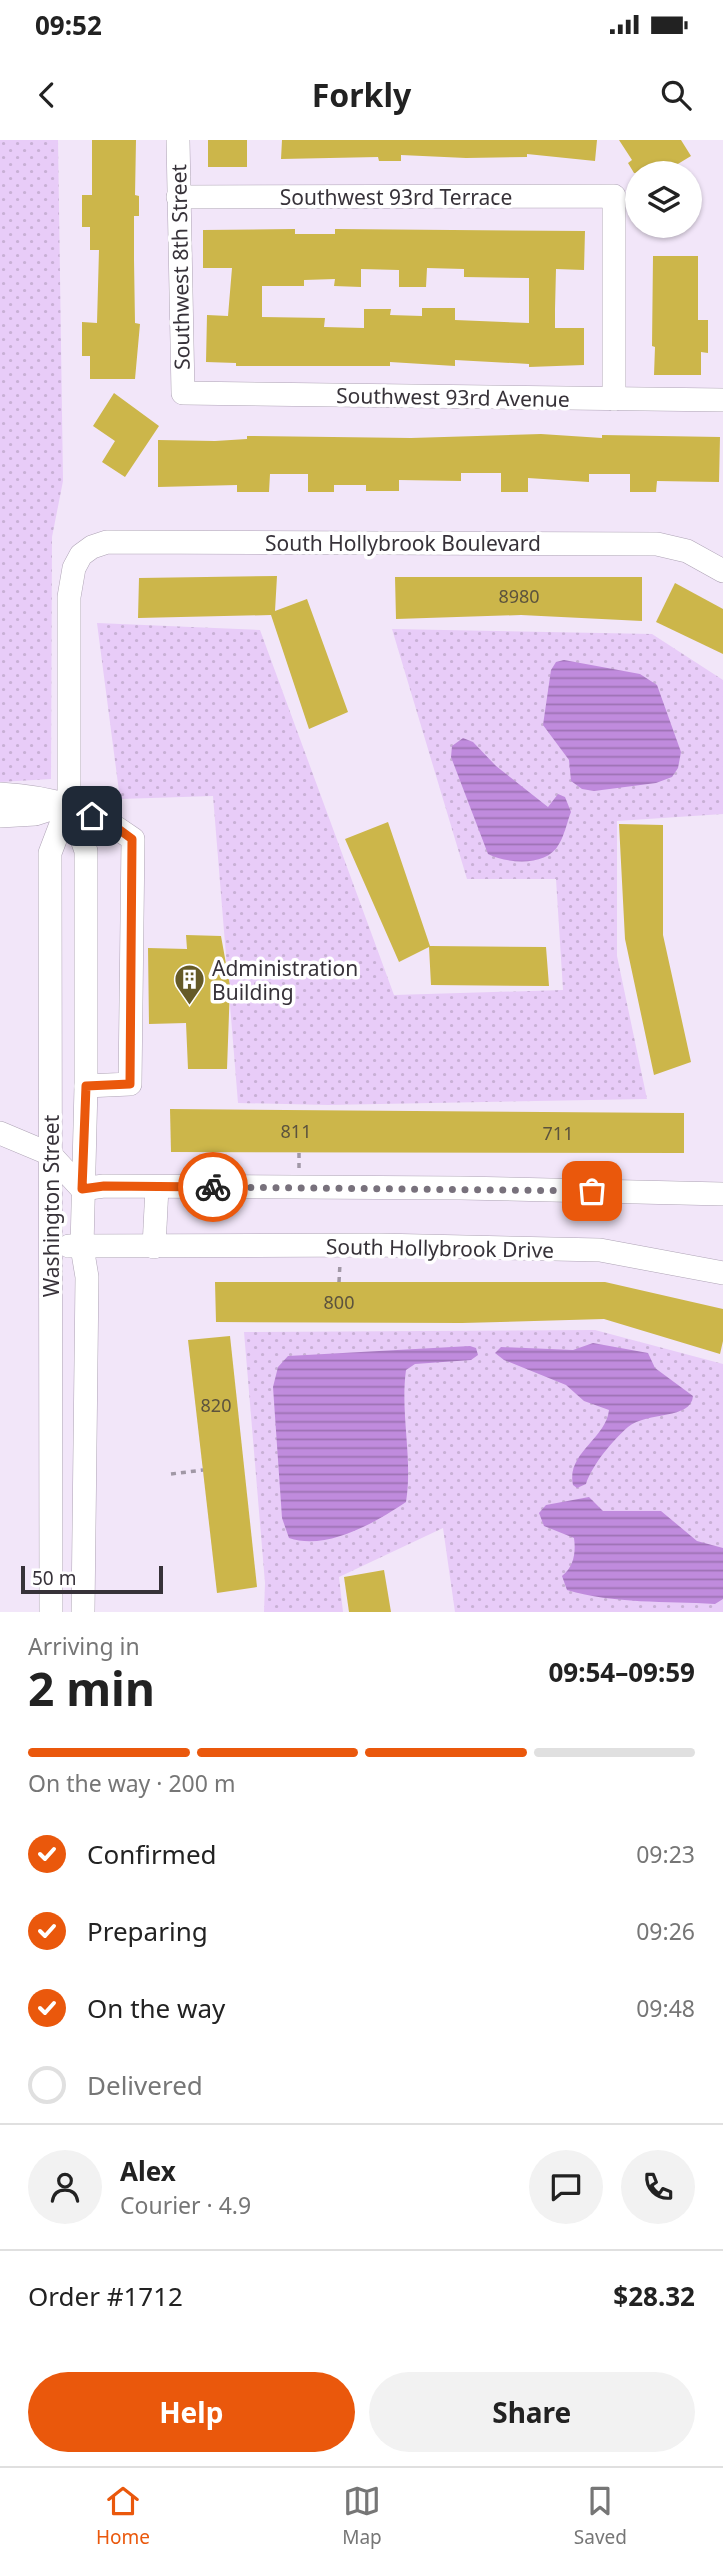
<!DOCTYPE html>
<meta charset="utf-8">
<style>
body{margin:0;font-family:"Noto Sans",sans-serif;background:#f2f2f2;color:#222;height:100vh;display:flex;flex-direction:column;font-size:26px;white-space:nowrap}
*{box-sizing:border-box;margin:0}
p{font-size:23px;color:#767676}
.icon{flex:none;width:38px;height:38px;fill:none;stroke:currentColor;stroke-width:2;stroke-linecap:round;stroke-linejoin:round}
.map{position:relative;height:1472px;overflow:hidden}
.panel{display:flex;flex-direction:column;background:#fff;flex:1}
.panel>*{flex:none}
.fabs{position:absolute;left:625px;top:21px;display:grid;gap:14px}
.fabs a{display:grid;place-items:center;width:77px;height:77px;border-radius:50%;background:#fff;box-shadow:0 2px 5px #0004;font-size:35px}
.scale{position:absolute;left:21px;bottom:18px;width:142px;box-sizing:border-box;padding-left:7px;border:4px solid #373239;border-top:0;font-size:19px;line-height:24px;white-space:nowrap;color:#373239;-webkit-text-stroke:5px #fff;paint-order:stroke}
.pin{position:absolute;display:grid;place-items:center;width:60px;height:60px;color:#fff;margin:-30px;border-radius:14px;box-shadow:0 4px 10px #0006}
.courier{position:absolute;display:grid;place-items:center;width:70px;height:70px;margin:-35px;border:5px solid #ea580c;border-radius:50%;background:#fff;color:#222;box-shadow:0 2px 9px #0007}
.head em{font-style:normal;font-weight:700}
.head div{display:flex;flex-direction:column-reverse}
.head{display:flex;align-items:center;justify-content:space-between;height:119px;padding:0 28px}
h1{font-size:46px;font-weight:700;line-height:52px}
.bar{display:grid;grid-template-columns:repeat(4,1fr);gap:10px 7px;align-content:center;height:84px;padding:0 28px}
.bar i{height:9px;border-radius:5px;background:#e0e0e0}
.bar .on{background:#ea580c}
.bar p{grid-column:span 4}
.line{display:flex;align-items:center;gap:18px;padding:0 28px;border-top:2px solid #e0e0e0}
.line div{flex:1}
.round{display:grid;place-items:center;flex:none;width:74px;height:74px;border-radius:37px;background:#f2f2f2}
ol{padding:0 28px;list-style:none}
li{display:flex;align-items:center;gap:21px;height:77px}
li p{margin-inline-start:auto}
li .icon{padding:7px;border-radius:50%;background:#ea580c;color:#fff;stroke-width:4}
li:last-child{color:#767676}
li i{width:38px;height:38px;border:4px solid #e0e0e0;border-radius:50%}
.primary-button{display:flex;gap:14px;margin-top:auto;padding:14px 28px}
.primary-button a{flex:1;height:80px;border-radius:42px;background:#ea580c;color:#fff;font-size:28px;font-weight:700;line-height:80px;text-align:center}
.primary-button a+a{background:#f2f2f2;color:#222}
.status{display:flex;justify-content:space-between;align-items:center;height:49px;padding:0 35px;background:#fff;direction:ltr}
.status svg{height:19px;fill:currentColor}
header{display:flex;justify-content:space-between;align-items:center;height:91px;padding:0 28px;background:#fff;font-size:32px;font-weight:700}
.tabs{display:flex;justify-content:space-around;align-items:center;height:98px;border-top:2px solid #e0e0e0;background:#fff;font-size:19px;color:#767676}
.tabs a{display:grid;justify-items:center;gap:4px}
.tabs .on{color:#ea580c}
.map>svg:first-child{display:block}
.grass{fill:url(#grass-dots)}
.water{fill:url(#water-rules)}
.building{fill:#ccb64a;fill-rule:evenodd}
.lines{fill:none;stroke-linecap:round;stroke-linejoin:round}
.minor-casing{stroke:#aea3b5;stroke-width:24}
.path{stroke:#a198a6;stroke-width:3.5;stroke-dasharray:5 5;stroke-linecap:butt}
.minor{stroke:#fff;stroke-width:23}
.done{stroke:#78717c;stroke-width:7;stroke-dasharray:0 12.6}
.route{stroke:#ea580c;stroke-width:9}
.labels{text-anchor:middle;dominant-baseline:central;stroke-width:7;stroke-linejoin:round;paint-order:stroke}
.number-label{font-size:18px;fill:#5c533d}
.street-label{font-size:21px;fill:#373239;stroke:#fff}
.poi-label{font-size:21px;fill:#373239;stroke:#fff;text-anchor:start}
</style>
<div class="status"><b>09:52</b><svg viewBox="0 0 49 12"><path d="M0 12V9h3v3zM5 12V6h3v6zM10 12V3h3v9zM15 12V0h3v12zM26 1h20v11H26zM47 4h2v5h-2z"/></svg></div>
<header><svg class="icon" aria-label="back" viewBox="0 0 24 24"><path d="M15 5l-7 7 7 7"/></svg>Forkly<svg class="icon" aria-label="search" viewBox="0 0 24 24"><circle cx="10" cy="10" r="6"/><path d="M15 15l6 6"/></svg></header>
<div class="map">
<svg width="723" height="1472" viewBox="0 0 723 1472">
<defs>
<pattern id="grass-dots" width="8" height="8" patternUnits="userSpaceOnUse" patternTransform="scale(1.75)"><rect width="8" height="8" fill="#e8ccf8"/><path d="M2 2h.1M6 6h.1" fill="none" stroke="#c8b0d5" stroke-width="1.8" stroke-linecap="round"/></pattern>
<pattern id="water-rules" width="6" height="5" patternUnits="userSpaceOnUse" patternTransform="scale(1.75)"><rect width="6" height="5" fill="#c08bdd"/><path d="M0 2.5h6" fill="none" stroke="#9d72b4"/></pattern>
</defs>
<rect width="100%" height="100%" fill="#f2e6f9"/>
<g class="grass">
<polygon points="0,0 58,0 63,341 52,397 51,639 0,642"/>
<polygon points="97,483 260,490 394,855 563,850 556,739 467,739 392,489 652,494 723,540 723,674 617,681 617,816 647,959 328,965 238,963 213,656 120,659"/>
<polygon points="595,1190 723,1224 723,1472 455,1472 443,1388 339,1437 343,1472 264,1472 265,1443 244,1192"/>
</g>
<g class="water">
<polygon points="564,520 640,534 657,545 681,612 678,628 672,637 656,643 594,651 582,649 571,641 569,620 543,585 551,530 556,522"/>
<path d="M463,598l10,4 23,24 52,41 10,-13 7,3 6,15c-4,10 -6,22 -12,32 -12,23 -51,20 -71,10l-37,-97 1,-11z"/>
<path d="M593,1203l55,10 7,15 38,28c-2,24 -45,15 -65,31 -15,13 -36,38 -42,57l-9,4 -4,-3c-7,-32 33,-46 36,-75l-25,-9 -18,-16 -62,-25 -9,-7 6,-6 72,3z"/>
<path d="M470,1206l6,2 2,7 -7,5 -56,4 -9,6c-6,44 7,88 0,132 -31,21 -80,49 -117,36l-7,-20 -9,-131 5,-20 10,-11z"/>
<path d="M589,1357l14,14h58l36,30 26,7v51l-8,5c-49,-3 -101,0 -148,-14l-5,-14c12,-9 14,-24 12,-38l-30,-12 -5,-13 7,-8z"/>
</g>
<g class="building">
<polygon points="92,0 136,0 135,55 139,56 139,76 134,76 134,120 135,183 140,184 135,239 90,239 90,216 82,216 82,182 97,183 99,110 90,110 90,87 82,87 82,55 92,55"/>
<rect x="208" y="0" width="39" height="27"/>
<polygon points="282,0 597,0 595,21 527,14 527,17 466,18 401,15 401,21 379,21 378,17 281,19"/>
<polygon points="619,0 681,0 691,16 663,33 634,33 628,23 632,20"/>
<path d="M295,89v5h40v-5l250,2 -1,39 -28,-1 -1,40v19h29v37l-55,2v-3l-74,-4v6l-65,-4v4h-154v-3l-30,-1 1,-47 21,1 4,-48h-29v-38zM427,128l37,1v8l65,1v45l-74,-3v-12h-33v8l-32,-1 1,-6h-27v19l-40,-1 1,-9 -63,-1v-31h42v-6l31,-1 -1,7 27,1v-18l38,1v17h27z"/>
<polygon points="653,116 698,116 698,180 708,180 708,213 701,212 701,235 654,235 655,207 652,206"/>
<polygon points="114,253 159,286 125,337 102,322 115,301 93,286"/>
<polygon points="541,294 602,298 602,295 720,297 719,342 657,341 656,352 630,352 630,334 589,334 589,342 528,338 528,352 501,352 501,333 461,333 461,341 399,340 399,351 366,351 366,345 334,345 334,352 308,352 308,334 270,334 269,352 237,352 237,345 158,347 158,300 215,301 247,299 247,296 411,298"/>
<polygon points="277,436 275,471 307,459 348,572 309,589 271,475 138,478 139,438"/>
<polygon points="395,437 642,437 642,481 521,475 396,479"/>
<polygon points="675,443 723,469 723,514 656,482"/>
<polygon points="388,682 430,806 546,807 549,846 431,845 429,807 399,822 345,699"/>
<polygon points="619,684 663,685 663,795 691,922 654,935 625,799"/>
<polygon points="186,795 221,796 230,846 227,929 188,929 186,883 149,884 148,808 187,809"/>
<polygon points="170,969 684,973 684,1013 171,1012"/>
<polygon points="215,1142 605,1142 723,1169 723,1201 720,1214 604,1179 462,1183 216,1182"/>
<polygon points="230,1196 257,1447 217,1453 188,1200"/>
<polygon points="384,1430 391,1472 349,1472 344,1437"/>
</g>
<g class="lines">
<defs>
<g id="minor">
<polyline points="178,0 183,253 723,260"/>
<polyline points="178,57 614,56 614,259"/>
<path d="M0,654c52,3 90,14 133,45l-3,245 -44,2"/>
<polyline points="0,676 35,674 66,664"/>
<polyline points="0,993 50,1014 82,1049 104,1046 461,1048 723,1054"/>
<polyline points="69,1106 379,1105 600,1110 723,1133"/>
<polyline points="154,1107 157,1047"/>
<polyline points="51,1472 50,713 69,663"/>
<polyline points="83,1472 87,1137 82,1107 86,946 86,711 69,663 69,457 74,428 81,415 92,407 107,402 657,404 687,411 723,431"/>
</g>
</defs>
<use href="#minor" class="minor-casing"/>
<g class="path">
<polyline points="299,1028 299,1013"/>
<polyline points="339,1142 340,1123"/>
<polyline points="171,1334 203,1330"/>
</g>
<use href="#minor" class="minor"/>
</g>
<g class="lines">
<polyline class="done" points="213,1047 592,1051"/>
<polyline class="route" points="92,676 113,685 132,699 130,944 86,946 82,1049 104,1046 213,1047"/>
</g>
<defs>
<symbol id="building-pin" viewBox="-11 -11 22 30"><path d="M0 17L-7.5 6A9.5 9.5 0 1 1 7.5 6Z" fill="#655a27" stroke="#fff"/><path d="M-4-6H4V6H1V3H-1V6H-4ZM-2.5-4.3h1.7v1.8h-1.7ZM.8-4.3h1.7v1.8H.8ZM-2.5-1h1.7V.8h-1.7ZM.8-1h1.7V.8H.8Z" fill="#fff"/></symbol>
</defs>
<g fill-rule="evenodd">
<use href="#building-pin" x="172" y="822" width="35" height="47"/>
</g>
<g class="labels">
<g class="number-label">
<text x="519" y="456">8980</text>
<text x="296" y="991">811</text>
<text x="558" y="993">711</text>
<text x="339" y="1162">800</text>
<text x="216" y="1265">820</text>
</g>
<g class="street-label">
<text x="396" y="57">Southwest 93rd Terrace</text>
<text transform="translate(180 127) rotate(-91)">Southwest 8th Street</text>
<text transform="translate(453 257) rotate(1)">Southwest 93rd Avenue</text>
<text x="403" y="403">South Hollybrook Boulevard</text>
<text transform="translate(51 1066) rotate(-90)">Washington Street</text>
<text transform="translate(440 1108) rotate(1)">South Hollybrook Drive</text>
</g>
<g class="poi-label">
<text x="212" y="828">Administration<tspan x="212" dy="24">Building</tspan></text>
</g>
</g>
</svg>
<div class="fabs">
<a><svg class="icon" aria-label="layers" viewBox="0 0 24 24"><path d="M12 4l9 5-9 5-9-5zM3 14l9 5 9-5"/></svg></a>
</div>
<div class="scale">50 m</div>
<div class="pin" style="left:592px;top:1051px;background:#ea580c"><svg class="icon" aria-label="bag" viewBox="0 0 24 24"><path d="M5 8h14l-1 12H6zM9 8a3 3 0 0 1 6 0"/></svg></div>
<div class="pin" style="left:92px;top:676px;background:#1f2937"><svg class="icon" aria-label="home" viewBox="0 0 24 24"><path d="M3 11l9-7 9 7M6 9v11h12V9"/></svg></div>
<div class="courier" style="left:213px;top:1047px"><svg class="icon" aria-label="bike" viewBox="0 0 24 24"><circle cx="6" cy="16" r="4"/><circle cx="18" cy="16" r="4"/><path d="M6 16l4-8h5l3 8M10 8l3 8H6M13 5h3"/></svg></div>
</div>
<section class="panel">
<div class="head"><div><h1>2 min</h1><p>Arriving in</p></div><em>09:54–09:59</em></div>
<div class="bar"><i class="on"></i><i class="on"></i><i class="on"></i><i></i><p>On the way · 200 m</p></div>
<ol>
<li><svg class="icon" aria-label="check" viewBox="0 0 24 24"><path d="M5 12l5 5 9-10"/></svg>Confirmed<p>09:23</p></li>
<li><svg class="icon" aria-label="check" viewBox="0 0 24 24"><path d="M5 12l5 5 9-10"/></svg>Preparing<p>09:26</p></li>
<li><svg class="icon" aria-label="check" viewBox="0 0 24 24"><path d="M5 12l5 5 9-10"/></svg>On the way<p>09:48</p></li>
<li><i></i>Delivered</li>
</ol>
<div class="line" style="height:126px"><a class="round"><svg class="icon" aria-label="person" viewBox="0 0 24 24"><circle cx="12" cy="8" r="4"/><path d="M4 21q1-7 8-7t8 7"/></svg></a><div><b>Alex</b><p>Courier · 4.9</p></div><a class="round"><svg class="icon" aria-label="chat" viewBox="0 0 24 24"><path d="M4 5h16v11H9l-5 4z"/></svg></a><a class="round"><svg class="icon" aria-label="phone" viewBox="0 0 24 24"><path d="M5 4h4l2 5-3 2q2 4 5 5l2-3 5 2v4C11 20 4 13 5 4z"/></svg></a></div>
<div class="line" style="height:91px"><div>Order #1712</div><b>$28.32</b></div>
<div class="primary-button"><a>Help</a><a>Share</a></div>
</section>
<nav class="tabs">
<a class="on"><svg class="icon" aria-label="home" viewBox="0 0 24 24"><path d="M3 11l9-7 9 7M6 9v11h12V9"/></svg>Home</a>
<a><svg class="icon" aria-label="map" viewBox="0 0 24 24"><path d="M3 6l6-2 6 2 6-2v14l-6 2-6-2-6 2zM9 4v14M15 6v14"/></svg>Map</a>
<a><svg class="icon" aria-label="saved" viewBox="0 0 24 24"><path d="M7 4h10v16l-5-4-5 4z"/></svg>Saved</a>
</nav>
